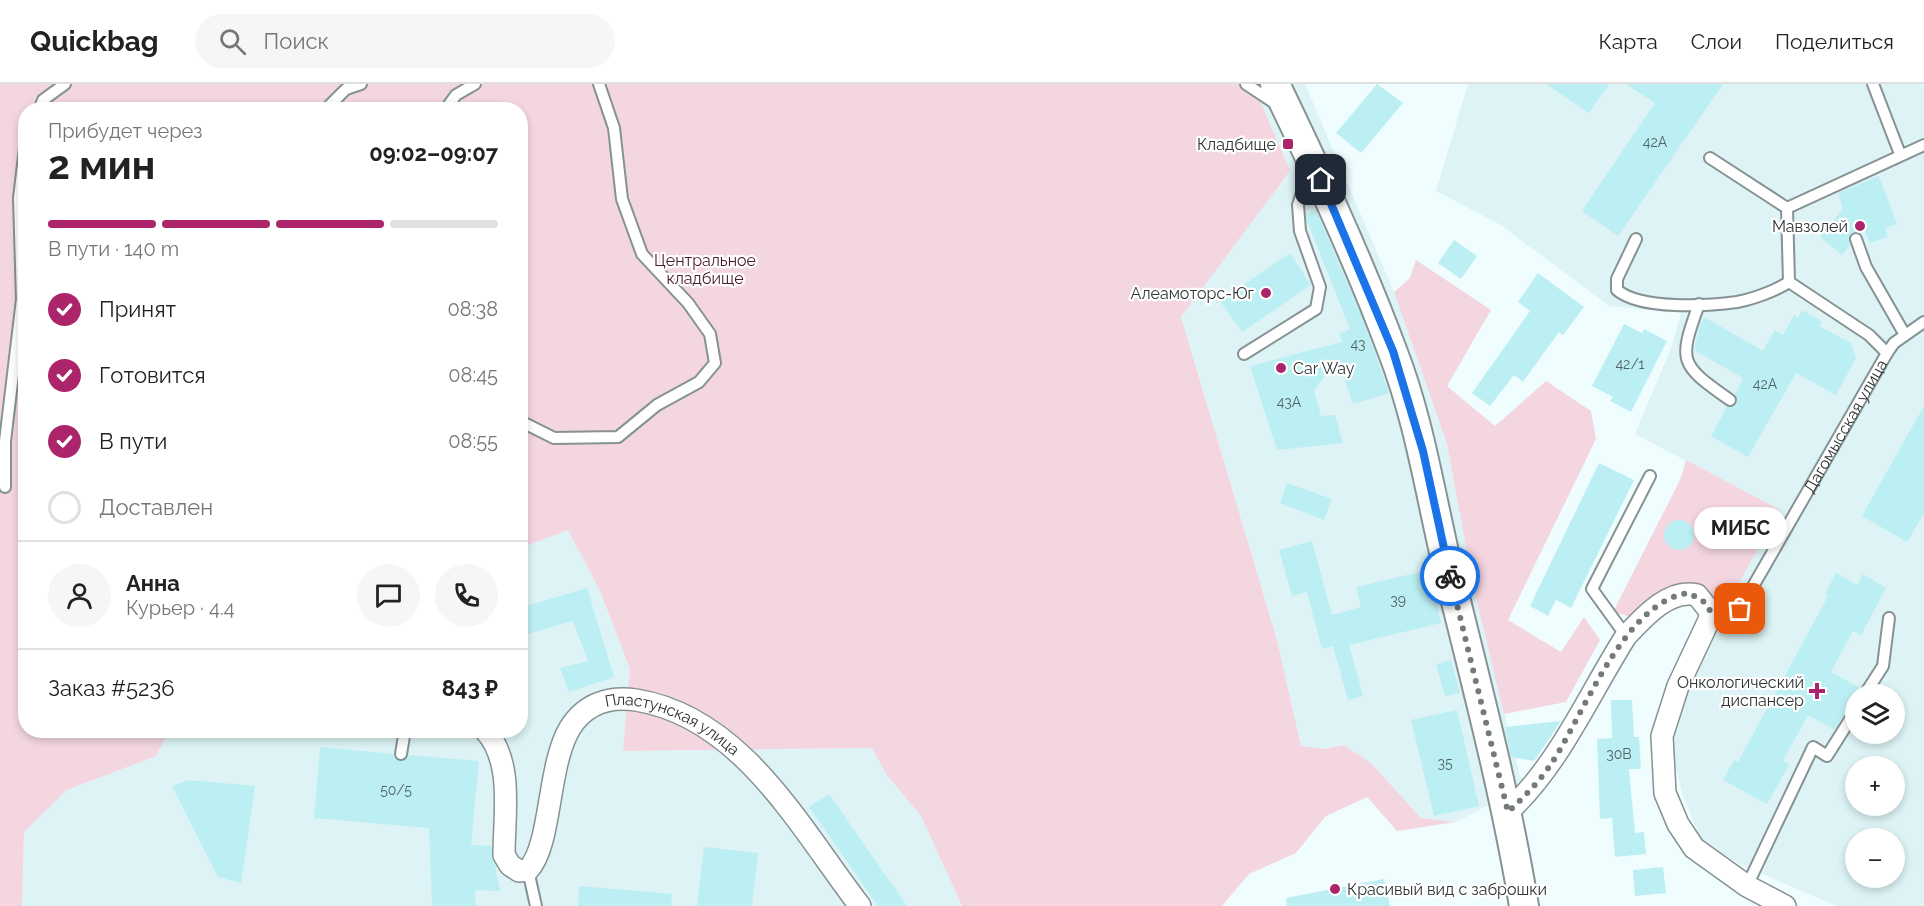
<!DOCTYPE html>
<html lang="ru">
<meta charset="utf-8">
<style>
body{margin:0;font-family:Raleway,sans-serif;background:#f6f6f6;color:#222;height:100vh;display:flex;flex-direction:column;font-size:22px;white-space:nowrap}
*{box-sizing:border-box;margin:0}
p{font-size:20px;color:#767676}
.icon{flex:none;width:33px;height:33px;fill:none;stroke:currentColor;stroke-width:2;stroke-linecap:round;stroke-linejoin:round}
.map{position:relative;flex:1;overflow:hidden}
.drawer{position:absolute;left:18px;top:18px;width:510px;height:636px;display:flex;flex-direction:column;background:#fff;border-radius:24px;box-shadow:0 3px 9px #0003}
.drawer>*{flex:none}
.fabs{position:absolute;left:1845px;top:600px;display:grid;gap:12px}
.fabs a{display:grid;place-items:center;width:60px;height:60px;border-radius:50%;background:#fff;box-shadow:0 3px 9px #0003;font-size:30px}
.pin{position:absolute;display:grid;place-items:center;width:51px;height:51px;color:#fff;margin:-26px;border-radius:12px;box-shadow:0 3px 9px #0006}
.courier{position:absolute;display:grid;place-items:center;width:60px;height:60px;margin:-30px;border:4px solid #1a73e8;border-radius:50%;background:#fff;color:#222;box-shadow:0 2px 8px #0007}
.bubble{position:absolute;height:42px;border-radius:21px;background:#fff;box-shadow:0 3px 9px #0003;font-size:20px;font-weight:700;line-height:42px;text-align:center}
.overview em{font-style:normal;font-weight:700}
.overview div{display:flex;flex-direction:column-reverse}
.overview{display:flex;align-items:center;justify-content:space-between;height:102px;padding:0 30px}
h1{font-size:39px;font-weight:700;line-height:45px}
.bar{display:grid;grid-template-columns:repeat(4,1fr);gap:9px 6px;align-content:center;height:72px;padding:0 30px}
.bar i{height:8px;border-radius:4px;background:#e0e0e0}
.bar .active{background:#ac246a}
.bar p{grid-column:span 4}
.line{display:flex;align-items:center;gap:15px;padding:0 30px;border-top:2px solid #e0e0e0}
.line div{flex:1}
.round{display:grid;place-items:center;flex:none;width:63px;height:63px;border-radius:32px;background:#f6f6f6}
ol{padding:0 30px;list-style:none}
li{display:flex;align-items:center;gap:18px;height:66px}
li p{margin-inline-start:auto}
li .icon{padding:6px;border-radius:50%;background:#ac246a;color:#fff;stroke-width:4}
li:last-child{color:#767676}
li i{width:33px;height:33px;border:3px solid #e0e0e0;border-radius:50%}
header{display:flex;align-items:center;gap:36px;box-sizing:border-box;height:84px;padding:0 30px;background:#fff;border-bottom:2px solid #e0e0e0}
header strong{font-size:28px}
nav{display:flex;gap:33px;margin-inline-start:auto;font-size:21px}
.search{width:420px;height:54px;background:#f6f6f6;display:flex;align-items:center;gap:15px;box-sizing:border-box;padding:0 21px;border-radius:33px;color:#767676;font-size:22px}
.map>svg:first-child{display:block}
.built{fill:#ddf3f5;fill-rule:evenodd}
.green{fill:#f4d6e1}
.building{fill:#bceff3}
.lines{fill:none;stroke-linecap:round;stroke-linejoin:round}
.lane-casing{stroke:#869293;stroke-width:14}
.street-casing{stroke:#869293;stroke-width:24}
.secondary-casing{stroke:#869293;stroke-width:32}
.lane{stroke:#fff;stroke-width:10}
.street{stroke:#fff;stroke-width:21}
.secondary{stroke:#fff;stroke-width:28}
.done{stroke:#737a7b;stroke-width:6;stroke-dasharray:0 10.8}
.route{stroke:#1a73e8;stroke-width:8}
.poi-dot{fill:#ac246a;stroke:#fff;stroke-width:2}
.labels{text-anchor:middle;dominant-baseline:central;stroke-width:4.5;stroke-linejoin:round;paint-order:stroke}
.number-label{font-size:14px;fill:#526364}
.poi-label{font-size:16px;fill:#2f3434;stroke:#fff;text-anchor:end}
.park-label{font-size:16px;fill:#4a172f;stroke:#fff}
.street-label{font-size:16px;fill:#2f3434;stroke:#fff}
</style>
<header>
<strong>Quickbag</strong>
<div class="search"><svg class="icon" aria-label="search" viewBox="0 0 24 24"><circle cx="10" cy="10" r="6"/><path d="M15 15l6 6"/></svg>Поиск</div>
<nav><a>Карта</a><a>Слои</a><a>Поделиться</a></nav>
</header>
<div class="map">
<svg width="1924" height="822" viewBox="0 0 1924 822">
<rect width="100%" height="100%" fill="#f0fdfe"/>
<g class="built">
<polygon points="1253,0 1305,0 1394,208 1447,360 1473,501 1520,692 1534,705 1502,714 1456,738 1421,734 1371,679 1344,661 1324,665 1301,662 1277,556 1181,233 1290,87"/>
<path d="M1468,0h456v822h-88l-94,-41 -40,-23 -20,-49 -12,-51 14,-52 33,-66 2,-26 12,-1 49,-87 -145,-76 37,-88 9,-33 -72,-7 -110,-82 -63,-33zM1856,610h38v40h-38zM1856,682h38v40h-38zM1856,754h38v40h-38z"/>
<polygon points="568,446 600,507 630,585 623,667 872,664 886,690 921,732 962,822 22,822 24,748 67,706 156,672 169,647 520,646 521,464"/>
</g>
<g class="green">
<polygon points="0,0 1253,0 1290,87 1181,233 1277,556 1301,662 1324,665 1344,661 1371,679 1421,734 1456,738 1397,747 1367,713 1326,732 1296,769 1249,790 1222,822 962,822 921,732 886,690 872,664 623,667 630,585 600,507 568,446 521,464 520,26 26,26 26,646 169,647 156,672 67,706 24,748 22,822 0,822"/>
<polygon points="1416,176 1491,226 1447,302 1495,342 1546,297 1591,327 1596,355 1508,536 1561,568 1584,533 1600,556 1566,618 1504,630 1473,501 1447,360 1394,208 1410,194"/>
<path d="M1686,376l94,50 -49,87c-15,1 -26,-5 -41,-10 -24,-7 -43,15 -59,30l-18,-5 68,-134z"/>
</g>
<g class="building">
<polygon points="1377,0 1403,19 1361,69 1336,49"/>
<polygon points="1546,0 1609,0 1589,29"/>
<polygon points="1626,0 1723,0 1618,152 1582,127 1655,19"/>
<polygon points="1879,92 1897,140 1885,144 1888,153 1870,159 1864,145 1860,149 1853,148 1849,153 1850,161 1842,171 1820,153 1843,125 1838,109"/>
<polygon points="1316,126 1364,238 1389,309 1353,320 1338,276 1314,306 1321,332 1335,331 1343,359 1277,366 1250,282 1342,258 1340,250 1350,245 1306,134 1306,130"/>
<polygon points="1454,156 1477,172 1461,195 1438,179"/>
<polygon points="1290,169 1311,201 1242,248 1220,217"/>
<polygon points="1538,189 1584,223 1563,251 1559,248 1523,298 1514,291 1490,322 1472,309 1530,227 1518,218"/>
<polygon points="1802,226 1822,237 1819,242 1851,259 1856,274 1836,311 1796,289 1748,373 1711,352 1727,323 1736,320 1735,310 1743,294 1694,266 1700,241 1704,233 1763,267 1775,246 1783,251 1794,231 1798,234"/>
<polygon points="1624,240 1642,249 1644,245 1667,257 1631,328 1610,317 1613,313 1592,302"/>
<polygon points="1924,322 1924,429 1907,458 1862,432"/>
<polygon points="1599,379 1634,396 1571,524 1556,516 1548,532 1530,522"/>
<polygon points="1287,399 1332,415 1324,436 1280,419"/>
<circle cx="1679" cy="451" r="15"/>
<polygon points="1312,457 1332,531 1361,523 1356,503 1429,486 1441,539 1349,561 1363,612 1348,616 1333,562 1322,565 1307,508 1292,512 1279,466"/>
<polygon points="1836,489 1857,501 1863,490 1886,504 1861,551 1853,547 1831,588 1860,604 1835,646 1808,631 1783,677 1789,681 1767,720 1723,696 1734,676 1738,678 1828,512 1825,510"/>
<polygon points="587,504 614,593 569,608 560,584 588,577 573,537 520,552 520,524"/>
<polygon points="1451,576 1460,609 1445,612 1436,580"/>
<polygon points="1611,616 1632,616 1634,653 1639,653 1641,685 1629,685 1635,749 1644,748 1646,770 1615,773 1612,734 1600,735 1597,655 1612,654"/>
<polygon points="1457,626 1479,722 1434,732 1411,636"/>
<polygon points="1561,637 1534,677 1511,673 1505,643"/>
<polygon points="320,663 394,670 400,677 408,671 479,677 471,761 491,762 500,807 475,806 476,822 432,822 429,744 314,734"/>
<polygon points="188,696 255,702 241,799 218,793 172,702"/>
<polygon points="829,710 907,822 878,822 809,723"/>
<polygon points="704,763 758,769 752,822 697,822"/>
<polygon points="1663,783 1666,809 1635,812 1633,786"/>
<polygon points="1384,795 1390,822 1287,822 1286,814"/>
<polygon points="579,802 672,810 671,822 578,822"/>
</g>
<g class="lines">
<defs>
<g id="lane">
<polyline points="1246,0 1276,20"/>
<polyline points="1873,0 1900,70"/>
<polyline points="39,26 43,16 65,0"/>
<polyline points="325,26 346,5 361,0"/>
<polyline points="445,26 456,11 475,0"/>
<polyline points="1710,74 1787,124 1789,198 1869,251 1887,269"/>
<polyline points="1787,124 1924,61"/>
<path d="M1636,155l-19,40v11c24,20 90,16 120,12 16,-3 38,-11 52,-20"/>
<polyline points="1856,155 1866,183 1905,251"/>
<path d="M1699,220c-21,58 -20,60 31,96"/>
<polyline points="1244,270 1316,225 1320,203 1300,147 1298,121 1310,83"/>
<polyline points="520,337 554,354 618,353 657,321 699,298 715,279 710,250 688,219 642,170 622,115 614,44 599,0"/>
<polyline points="5,403 5,357 22,215 19,114 26,55"/>
<path id="s1" d="M1709,526l31,-1 147,-256 7,-10 30,-21"/>
<polyline points="1626,552 1592,505 1650,392"/>
<polyline points="1865,610 1883,582 1889,534"/>
<polyline points="401,670 405,646"/>
<polyline points="528,786 536,822"/>
<polyline points="1747,802 1813,663 1827,672 1856,626"/>
</g>
<g id="street">
<path id="s2" d="M485,646c29,32 19,84 19,125l6,10 9,6 9,-1c24,-25 19,-104 42,-142 15,-24 39,-32 66,-28 106,17 164,128 224,206"/>
<path d="M1508,728c52,-49 80,-116 118,-176 17,-18 43,-48 71,-41l12,15 1,8 -32,68 -16,50 3,57 13,31 16,24 53,38 38,20"/>
</g>
<path id="secondary" d="M1275,0c42,87 83,175 117,266 27,69 38,143 55,215 28,114 58,226 77,341"/>
</defs>
<use href="#lane" class="lane-casing"/>
<use href="#street" class="street-casing"/>
<use href="#secondary" class="secondary-casing"/>
<use href="#lane" class="lane"/>
<use href="#street" class="street"/>
<use href="#secondary" class="secondary"/>
</g>
<g class="lines">
<path class="done" d="M1450,492l58,236c16,-15 31,-30 43,-48 33,-49 73,-163 138,-171l14,8 6,9 31,-1"/>
<polyline class="route" points="1321,96 1393,267 1423,367 1450,492"/>
</g>
<g class="poi-dot">
<rect x="1282" y="54" width="12" height="12" rx="3"/>
<circle cx="1860" cy="142" r="6"/>
<circle cx="1266" cy="209" r="6"/>
<circle cx="1281" cy="284" r="6"/>
<path d="M1814 598h6v6h6v6h-6v6h-6v-6h-6v-6h6z"/>
<circle cx="1335" cy="805" r="6"/>
</g>
<g class="labels">
<g class="number-label">
<text x="1655" y="58">42А</text>
<text x="1358" y="260">43</text>
<text x="1630" y="280">42/1</text>
<text x="1765" y="300">42А</text>
<text x="1289" y="318">43А</text>
<text x="1398" y="516">39</text>
<text x="1619" y="670">30В</text>
<text x="1445" y="679">35</text>
<text x="396" y="706">50/5</text>
</g>
<g class="poi-label">
<text x="1276" y="60">Кладбище</text>
<text x="1848" y="142">Мавзолей</text>
<text x="1254" y="209">Алеамоторс-Юг</text>
<text x="1293" y="284" text-anchor="start">Car Way</text>
<text x="1804" y="598">Онкологический<tspan x="1804" dy="18">диспансер</tspan></text>
<text x="1347" y="805" text-anchor="start">Красивый вид с заброшки</text>
</g>
<g class="park-label">
<text x="705" y="176">Центральное<tspan x="705" dy="18">кладбище</tspan></text>
</g>
<g class="street-label">
<text stroke="none"><textPath href="#s1" startOffset="242">Дагомысская улица</textPath></text>
<text stroke="none"><textPath href="#s2" startOffset="429">Пластунская улица</textPath></text>
</g>
</g>
</svg>
<div class="fabs">
<a><svg class="icon" aria-label="layers" viewBox="0 0 24 24"><path d="M12 4l9 5-9 5-9-5zM3 14l9 5 9-5"/></svg></a>
<a>+</a>
<a>−</a>
</div>
<div class="pin" style="left:1740px;top:525px;background:#ea580c"><svg class="icon" aria-label="bag" viewBox="0 0 24 24"><path d="M5 8h14l-1 12H6zM9 8a3 3 0 0 1 6 0"/></svg></div>
<div class="pin" style="left:1321px;top:96px;background:#1f2937"><svg class="icon" aria-label="home" viewBox="0 0 24 24"><path d="M3 11l9-7 9 7M6 9v11h12V9"/></svg></div>
<div class="courier" style="left:1450px;top:492px"><svg class="icon" aria-label="bike" viewBox="0 0 24 24"><circle cx="6" cy="16" r="4"/><circle cx="18" cy="16" r="4"/><path d="M6 16l4-8h5l3 8M10 8l3 8H6M13 5h3"/></svg></div>
<div class="bubble" style="left:1694px;top:423px;width:93px">МИБС</div>
<section class="drawer">
<div class="overview"><div><h1>2 мин</h1><p>Прибудет через</p></div><em>09:02–09:07</em></div>
<div class="bar"><i class="active"></i><i class="active"></i><i class="active"></i><i></i><p>В пути · 140 m</p></div>
<ol>
<li><svg class="icon" aria-label="check" viewBox="0 0 24 24"><path d="M5 12l5 5 9-10"/></svg>Принят<p>08:38</p></li>
<li><svg class="icon" aria-label="check" viewBox="0 0 24 24"><path d="M5 12l5 5 9-10"/></svg>Готовится<p>08:45</p></li>
<li><svg class="icon" aria-label="check" viewBox="0 0 24 24"><path d="M5 12l5 5 9-10"/></svg>В пути<p>08:55</p></li>
<li><i></i>Доставлен</li>
</ol>
<div class="line" style="height:108px"><a class="round"><svg class="icon" aria-label="person" viewBox="0 0 24 24"><circle cx="12" cy="8" r="4"/><path d="M4 21q1-7 8-7t8 7"/></svg></a><div><b>Анна</b><p>Курьер · 4.4</p></div><a class="round"><svg class="icon" aria-label="chat" viewBox="0 0 24 24"><path d="M4 5h16v11H9l-5 4z"/></svg></a><a class="round"><svg class="icon" aria-label="phone" viewBox="0 0 24 24"><path d="M5 4h4l2 5-3 2q2 4 5 5l2-3 5 2v4C11 20 4 13 5 4z"/></svg></a></div>
<div class="line" style="height:78px"><div>Заказ #5236</div><b>843 ₽</b></div>
</section>
</div>
